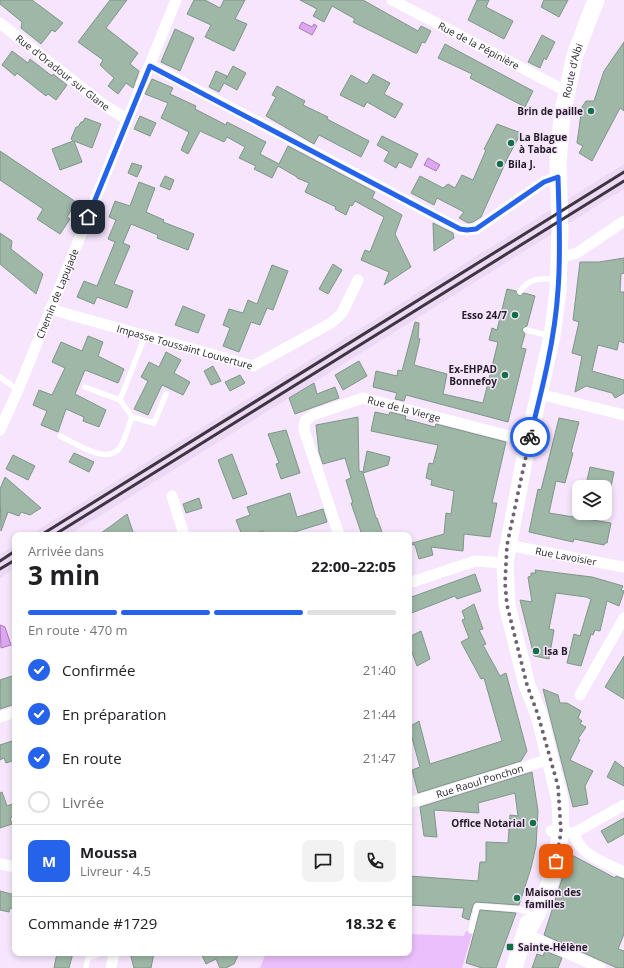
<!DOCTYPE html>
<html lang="fr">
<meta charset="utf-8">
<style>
body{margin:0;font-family:"Open Sans",sans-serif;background:#f2f2f2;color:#202124;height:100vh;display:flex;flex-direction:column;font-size:15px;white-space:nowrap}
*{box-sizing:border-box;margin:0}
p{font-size:13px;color:#757577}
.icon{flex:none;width:22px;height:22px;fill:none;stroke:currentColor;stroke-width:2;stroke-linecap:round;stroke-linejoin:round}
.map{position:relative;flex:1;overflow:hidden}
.drawer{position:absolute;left:12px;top:532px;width:400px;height:424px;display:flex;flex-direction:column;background:#fff;border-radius:8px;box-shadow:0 2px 6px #0003}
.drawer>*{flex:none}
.buttons{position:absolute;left:572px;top:480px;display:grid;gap:8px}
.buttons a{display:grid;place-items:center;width:40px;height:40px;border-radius:8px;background:#fff;box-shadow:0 2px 6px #0003;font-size:20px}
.pin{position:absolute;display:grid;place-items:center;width:34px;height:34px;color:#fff;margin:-17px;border-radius:8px;box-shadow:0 2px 6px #0006}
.courier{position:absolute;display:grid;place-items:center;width:40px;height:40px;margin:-20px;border:3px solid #2563eb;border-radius:50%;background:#fff;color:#222;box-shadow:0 1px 5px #0007}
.head em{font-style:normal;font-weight:700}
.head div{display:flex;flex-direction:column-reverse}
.head{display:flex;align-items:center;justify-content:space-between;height:68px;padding:0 16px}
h1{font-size:26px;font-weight:700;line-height:30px}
.bar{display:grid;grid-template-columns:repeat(4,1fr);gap:6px 4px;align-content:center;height:48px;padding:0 16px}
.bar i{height:5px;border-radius:3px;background:#e0e0e0}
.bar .on{background:#2563eb}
.bar p{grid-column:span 4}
.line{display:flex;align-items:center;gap:10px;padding:0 16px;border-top:1px solid #e0e0e0}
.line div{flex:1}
.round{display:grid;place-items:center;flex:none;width:42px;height:42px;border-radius:8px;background:#f2f2f2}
ol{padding:0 16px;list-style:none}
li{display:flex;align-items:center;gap:12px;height:44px}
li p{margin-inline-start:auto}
li .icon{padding:4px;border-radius:50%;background:#2563eb;color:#fff;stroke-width:4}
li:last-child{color:#757577}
li i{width:22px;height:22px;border:2px solid #e0e0e0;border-radius:50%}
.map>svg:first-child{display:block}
.built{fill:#edd8f5}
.green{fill:#ebbffb}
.water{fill:#dea6f1;stroke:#a67db4}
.building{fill:#9eb7a7;stroke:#7e9687}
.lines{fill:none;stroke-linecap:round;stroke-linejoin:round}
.lane{stroke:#fff;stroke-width:5.5}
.street{stroke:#fff;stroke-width:11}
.primary{stroke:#fff;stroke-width:17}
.rail{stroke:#3d3641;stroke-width:3}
.done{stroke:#6c6270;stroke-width:4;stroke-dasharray:0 7.2}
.route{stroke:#2563eb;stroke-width:5}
.poi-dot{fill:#127045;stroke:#f6e5fc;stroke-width:1.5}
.labels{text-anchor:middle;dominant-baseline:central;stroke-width:3;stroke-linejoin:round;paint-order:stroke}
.street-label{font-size:10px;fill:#221c25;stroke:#f6e5fc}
.poi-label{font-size:10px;font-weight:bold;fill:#221c25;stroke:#f6e5fc;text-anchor:start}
</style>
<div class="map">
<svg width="624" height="968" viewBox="0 0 624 968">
<rect width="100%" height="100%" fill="#f6e5fc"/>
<g class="built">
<polygon points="624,164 624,189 576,219 69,535 30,535"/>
<polygon points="15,545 15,568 0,578 0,554"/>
</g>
<polygon class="green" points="466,931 473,931 462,968 260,968 266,953 409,953 409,934 464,936"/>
<g class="water">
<polygon points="302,22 312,27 314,24 317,26 312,35 299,28"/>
<polygon points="428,158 440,165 436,171 424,165"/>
<polygon points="0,625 5,627 11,645 1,648"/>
</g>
<g class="building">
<polygon points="0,0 32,0 63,23 55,32 52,30 41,44 21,28 22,22 0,4"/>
<polygon points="110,0 127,0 106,28 138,53 130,64 139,71 133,88 126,83 118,94 108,86 114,78 100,65 103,60 78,42"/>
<polygon points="194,0 205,0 220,8 224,0 245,0 235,19 247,24 234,51 205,37 211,25 187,14"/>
<polygon points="300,0 363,0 418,31 421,26 431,31 425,43 422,42 417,53 415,53 353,22 355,19 332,6 324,22 313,16 317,9"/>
<polygon points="477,0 489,0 486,7 513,21 504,39 468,20"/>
<polygon points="544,0 568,0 559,17 541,7"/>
<polygon points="175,29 194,38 180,71 161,62"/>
<polygon points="542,35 555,42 546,60 544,58 540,68 528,62"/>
<polygon points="624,42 624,111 620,108 592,161 579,153 583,146 577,143 582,107 586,101 594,101 604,71"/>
<polygon points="445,44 533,91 525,107 470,78 472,74 438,58"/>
<polygon points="12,51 28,63 30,59 52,76 53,74 67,85 56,100 48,94 46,96 17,73 15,76 2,65"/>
<polygon points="233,66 246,73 237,90 224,83 219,92 209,87 216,71 227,76 226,79"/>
<polygon points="373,74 390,83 384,94 403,104 395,118 367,102 364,107 340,95 351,75 367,84"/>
<polygon points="152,79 173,88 170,94 196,106 195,109 226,125 227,122 266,142 260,154 279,164 288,146 375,192 372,198 402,215 395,234 411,267 384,285 389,272 361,260 365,250 370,252 384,217 355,201 352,206 350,205 346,215 335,209 336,207 305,192 309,183 297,178 297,177 278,166 272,178 254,169 256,166 239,158 245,147 227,137 224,142 200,131 188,154 181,150 189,132 161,118 168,103 145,94"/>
<polygon points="277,86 305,101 303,105 328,117 327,119 369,141 361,157 319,135 314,144 266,116 276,97 272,95"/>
<polygon points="140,116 156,123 150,136 134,129"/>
<polygon points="85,118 101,124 92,148 74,141 82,162 60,170 52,149 73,141 71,139 76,127 78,127 81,122 83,122"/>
<polygon points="497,124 521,133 508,157 481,217 473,222 468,223 459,218 464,212 437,198 434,205 411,193 420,176 443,188 448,184 455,188 462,175 473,180 486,150 484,149"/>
<polygon points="382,136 418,154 411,168 399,162 396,168 384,161 389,152 377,145"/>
<polygon points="0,151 76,202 67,217 70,219 60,234 37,219 43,209 0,180"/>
<polygon points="132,163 142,166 137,177 128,173"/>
<polygon points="165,176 174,180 170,190 160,186"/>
<polygon points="139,182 155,188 146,212 164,220 163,222 194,234 188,250 157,238 158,235 131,224 123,243 130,246 114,284 133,291 127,308 97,297 94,304 77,297 84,281 97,286 115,242 108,239 116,220 109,217 115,201 130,206"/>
<polygon points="433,223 453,233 454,238 434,251"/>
<polygon points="0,233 12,241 11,249 43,274 36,294 0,264"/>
<polygon points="624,258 624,273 621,274 620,292 624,292 624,343 619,341 617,350 598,345 592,371 624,380 624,393 615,398 612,393 586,386 575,392 582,356 572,353 579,322 573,320 580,262 599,262"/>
<polygon points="333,264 342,270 328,294 319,289"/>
<polygon points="272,265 288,271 273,310 267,308 260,325 251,322 239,352 223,346 230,328 223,325 229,309 243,313 248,300 257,304"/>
<polygon points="507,289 516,291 519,296 524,293 535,296 527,326 522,329 525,334 521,348 526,349 508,422 406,395 404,401 395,399 397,393 373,387 376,371 397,376 398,370 402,371 415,322 419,323 418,338 420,339 414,365 447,374 443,394 483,403 498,342 489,340 492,328 497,330"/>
<polygon points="183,306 205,315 198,333 175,325"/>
<polygon points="88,336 103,342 98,356 124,369 118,383 85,370 75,394 106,410 99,427 83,421 84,417 66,409 58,432 41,425 47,411 33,405 39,390 52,395 65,368 52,362 61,342 82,351"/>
<polygon points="166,352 181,360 174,373 190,382 183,395 162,385 148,415 134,409 148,381 141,377 149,362 159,367"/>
<polygon points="359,361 367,376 343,390 335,375"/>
<polygon points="213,366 221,381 211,385 204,371"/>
<polygon points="240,375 245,383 230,391 225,382"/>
<polygon points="314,383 317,394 335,387 339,398 295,414 289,398"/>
<polygon points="375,412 389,415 390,412 406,416 405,419 435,427 436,424 506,442 492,503 497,503 490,537 464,534 463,551 431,547 433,555 419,559 415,545 409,544 444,534 446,513 451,514 454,491 431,485 432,480 426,478 429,463 433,464 438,445 371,431"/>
<polygon points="358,417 359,471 363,472 367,451 390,457 388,465 363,473 376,518 377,518 383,535 362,535 351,503 353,503 346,480 351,478 345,458 323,464 319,452 316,425"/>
<polygon points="559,418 579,422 571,452 573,453 565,483 556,481 549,513 611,523 607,543 605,543 604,545 574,539 573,542 529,532 538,489 541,490"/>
<polygon points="286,430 300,473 281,479 276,464 279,463 268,434"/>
<polygon points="74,453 94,462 89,472 69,462"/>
<polygon points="232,454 247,494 233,499 218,460"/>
<polygon points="13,455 35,466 28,480 6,469"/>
<polygon points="590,467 614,472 611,487 586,485"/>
<polygon points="5,477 41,508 30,515 21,512 19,516 8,512 1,531 0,489"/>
<polygon points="290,493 297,517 323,509 327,522 285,535 264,535 263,531 249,535 242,535 236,520 250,515 247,507"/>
<polygon points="199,498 202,508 186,513 183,504"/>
<polygon points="127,514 134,535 98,535 111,526"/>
<polygon points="535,570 592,577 623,586 621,590 624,591 619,606 607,601 600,631 595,630 593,635 591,634 581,666 567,663 574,634 580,636 591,599 586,597 556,593 549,629 554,630 549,659 534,656 520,600 532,602 528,577 531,576 531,573 536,573"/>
<polygon points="475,574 481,591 457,599 455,596 409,614 409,598"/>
<polygon points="474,604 483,629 479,630 486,644 483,645 500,676 506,673 527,751 521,761 418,793 412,770 420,767 409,727 419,721 430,764 502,741 484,678 481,679 461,642 469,638 462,620 465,619 462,611"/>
<polygon points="421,631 430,659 417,666 409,644 409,637"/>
<polygon points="624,656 624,699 605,687"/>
<polygon points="15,675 15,704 0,709 0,680"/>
<polygon points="543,689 558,695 560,703 567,703 581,711 578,718 582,721 580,724 586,727 578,739 580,740 570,760 593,771 585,786 588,804 573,807"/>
<polygon points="15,740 15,760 6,763 4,758 0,760 0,745"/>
<polygon points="615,761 624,768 624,786 607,777"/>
<polygon points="532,772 538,811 536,846 531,868 519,905 476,902 473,905 469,920 462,917 464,908 409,905 409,876 478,881 480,862 486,862 486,842 508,843 510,815 518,816 515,793 478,803 479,813 434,810 437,837 424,836 420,807"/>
<polygon points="2,792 7,806 15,803 15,816 10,818 12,824 0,828 0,793"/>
<polygon points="624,818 624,834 608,843 601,831"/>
<polygon points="570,854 615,878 616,876 624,879 624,934 618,949 624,951 624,968 617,968 544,935"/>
<polygon points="0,891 15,895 15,909 10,908 9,912 0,910"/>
<polygon points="480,910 516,913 496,968 482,968 466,963"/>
<polygon points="545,951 562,958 558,968 532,968 537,954 543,956"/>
<polygon points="57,953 73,953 69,968 54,968"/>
<polygon points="130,953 154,953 151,968 134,968"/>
<polygon points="201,953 239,953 234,964 226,968 220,968 216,959 206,964"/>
</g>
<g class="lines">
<g class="lane">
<path d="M520,292c8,-14 21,-14 37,-13"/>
<polyline points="526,330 551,336"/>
<polyline points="0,377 18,390"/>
<polyline points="85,387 120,400"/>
<polyline points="132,417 154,423 166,394"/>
<path d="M60,436c15,7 49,31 61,10 5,-9 7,-19 11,-29l-12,-17 25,-64"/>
<polyline points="471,931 477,906 518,909 536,914"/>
<polyline points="86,968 88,958 102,953"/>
</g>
<g class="street">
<path id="s1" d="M392,0l174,91"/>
<path id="s2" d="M0,23l104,82 24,15"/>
<polyline points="150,65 460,229 467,230 476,229 544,182 558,177"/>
<polyline points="560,258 577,253 624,221"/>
<path id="s3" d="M50,309l203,57 78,-43 11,-10 16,-33"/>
<polyline points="539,394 624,415"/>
<path id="s4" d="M0,430l18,-40 158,-390"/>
<polyline points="172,496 184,535"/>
<path id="s5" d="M339,535l-35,-105 1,-9 8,-6 50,-17 166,43"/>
<path id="s6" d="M507,545l117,22"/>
<polyline points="409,583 475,561 505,563"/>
<polyline points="580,695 624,618"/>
<polyline points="0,717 15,712"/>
<path id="s7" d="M409,803l141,-44"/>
<polyline points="551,831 574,833 624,805"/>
<path d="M574,833c5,23 32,30 50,39"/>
<polyline points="0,864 15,867"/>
<polyline points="526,934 600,968"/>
<polyline points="111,968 114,953"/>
</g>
<g class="primary">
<path id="s8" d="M526,934l11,-20 14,-34 10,-48 -1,-32 -21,-85 -12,-30 -20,-80 -2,-42 20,-107 27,-120 6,-45 2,-61 -2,-68 4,-47 13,-60 21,-55"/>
<polyline points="514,968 528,923"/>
</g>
<g class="rail">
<polyline points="41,535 624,172"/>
<polyline points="54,535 624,181"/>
<polyline points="0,561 15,551"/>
<polyline points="0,569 15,560"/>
</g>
</g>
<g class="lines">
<polyline class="done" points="530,437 507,545 505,583 507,605 527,685 538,715 558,786 561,832 556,861"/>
<path class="route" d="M88,217l62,-151 310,163 7,1 9,-1 68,-47 14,-5c1,38 3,76 0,113 -3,49 -16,100 -28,147"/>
</g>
<g class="poi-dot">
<circle cx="591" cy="111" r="4"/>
<circle cx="511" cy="143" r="4"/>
<circle cx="500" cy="164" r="4"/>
<circle cx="515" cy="315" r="4"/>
<circle cx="505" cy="375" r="4"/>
<circle cx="536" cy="651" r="4"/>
<circle cx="533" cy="823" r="4"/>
<circle cx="517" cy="898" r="4"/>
<rect x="506" y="943" width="8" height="8" rx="2"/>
</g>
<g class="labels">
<g class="street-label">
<text stroke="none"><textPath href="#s1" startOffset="98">Rue de la Pépinière</textPath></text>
<text stroke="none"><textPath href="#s8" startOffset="884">Route d'Albi</textPath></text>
<text stroke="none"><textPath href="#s2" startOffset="80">Rue d'Oradour sur Glane</textPath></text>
<text stroke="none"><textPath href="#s4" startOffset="148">Chemin de Lapujade</textPath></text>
<text stroke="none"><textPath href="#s3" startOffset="140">Impasse Toussaint Louverture</textPath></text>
<text stroke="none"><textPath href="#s5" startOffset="225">Rue de la Vierge</textPath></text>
<text stroke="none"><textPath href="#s6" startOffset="60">Rue Lavoisier</textPath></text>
<text stroke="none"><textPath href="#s7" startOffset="74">Rue Raoul Ponchon</textPath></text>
</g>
<g class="poi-label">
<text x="583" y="111" text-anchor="end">Brin de paille</text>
<text x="519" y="137">La Blague<tspan x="519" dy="12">à Tabac</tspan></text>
<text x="508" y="164">Bila J.</text>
<text x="507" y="315" text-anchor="end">Esso 24/7</text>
<text x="497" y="369" text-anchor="end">Ex-EHPAD<tspan x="497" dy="12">Bonnefoy</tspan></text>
<text x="544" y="651">Isa B</text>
<text x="525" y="823" text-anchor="end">Office Notarial</text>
<text x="525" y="892">Maison des<tspan x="525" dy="12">familles</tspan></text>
<text x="518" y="947">Sainte-Hélène</text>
</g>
</g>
</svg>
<div class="buttons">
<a><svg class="icon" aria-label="layers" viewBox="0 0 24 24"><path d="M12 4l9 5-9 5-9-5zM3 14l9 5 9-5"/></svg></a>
</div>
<div class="pin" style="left:556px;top:861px;background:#ea580c"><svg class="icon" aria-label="bag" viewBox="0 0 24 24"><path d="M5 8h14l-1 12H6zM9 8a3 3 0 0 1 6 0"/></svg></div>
<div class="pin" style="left:88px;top:217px;background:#1f2937"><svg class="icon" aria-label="home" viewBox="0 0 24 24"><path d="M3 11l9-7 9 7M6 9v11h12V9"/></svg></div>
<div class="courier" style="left:530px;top:437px"><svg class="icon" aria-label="bike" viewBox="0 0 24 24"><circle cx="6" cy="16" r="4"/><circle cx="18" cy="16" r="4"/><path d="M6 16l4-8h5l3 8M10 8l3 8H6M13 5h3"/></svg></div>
<section class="drawer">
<div class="head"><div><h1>3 min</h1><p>Arrivée dans</p></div><em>22:00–22:05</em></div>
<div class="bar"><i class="on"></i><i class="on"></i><i class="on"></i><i></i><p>En route · 470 m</p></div>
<ol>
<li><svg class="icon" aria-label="check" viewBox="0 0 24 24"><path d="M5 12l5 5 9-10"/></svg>Confirmée<p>21:40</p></li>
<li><svg class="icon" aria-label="check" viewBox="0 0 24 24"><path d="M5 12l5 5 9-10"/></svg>En préparation<p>21:44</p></li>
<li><svg class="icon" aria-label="check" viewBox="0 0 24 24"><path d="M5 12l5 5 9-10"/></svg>En route<p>21:47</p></li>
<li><i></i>Livrée</li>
</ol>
<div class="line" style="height:72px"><b class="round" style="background:#2563eb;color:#fff">M</b><div><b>Moussa</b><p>Livreur · 4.5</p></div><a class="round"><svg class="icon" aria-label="chat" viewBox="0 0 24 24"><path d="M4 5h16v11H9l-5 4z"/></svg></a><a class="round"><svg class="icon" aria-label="phone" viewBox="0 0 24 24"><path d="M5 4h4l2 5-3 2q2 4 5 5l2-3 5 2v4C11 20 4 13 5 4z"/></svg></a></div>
<div class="line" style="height:52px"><div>Commande #1729</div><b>18.32 €</b></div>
</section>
</div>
